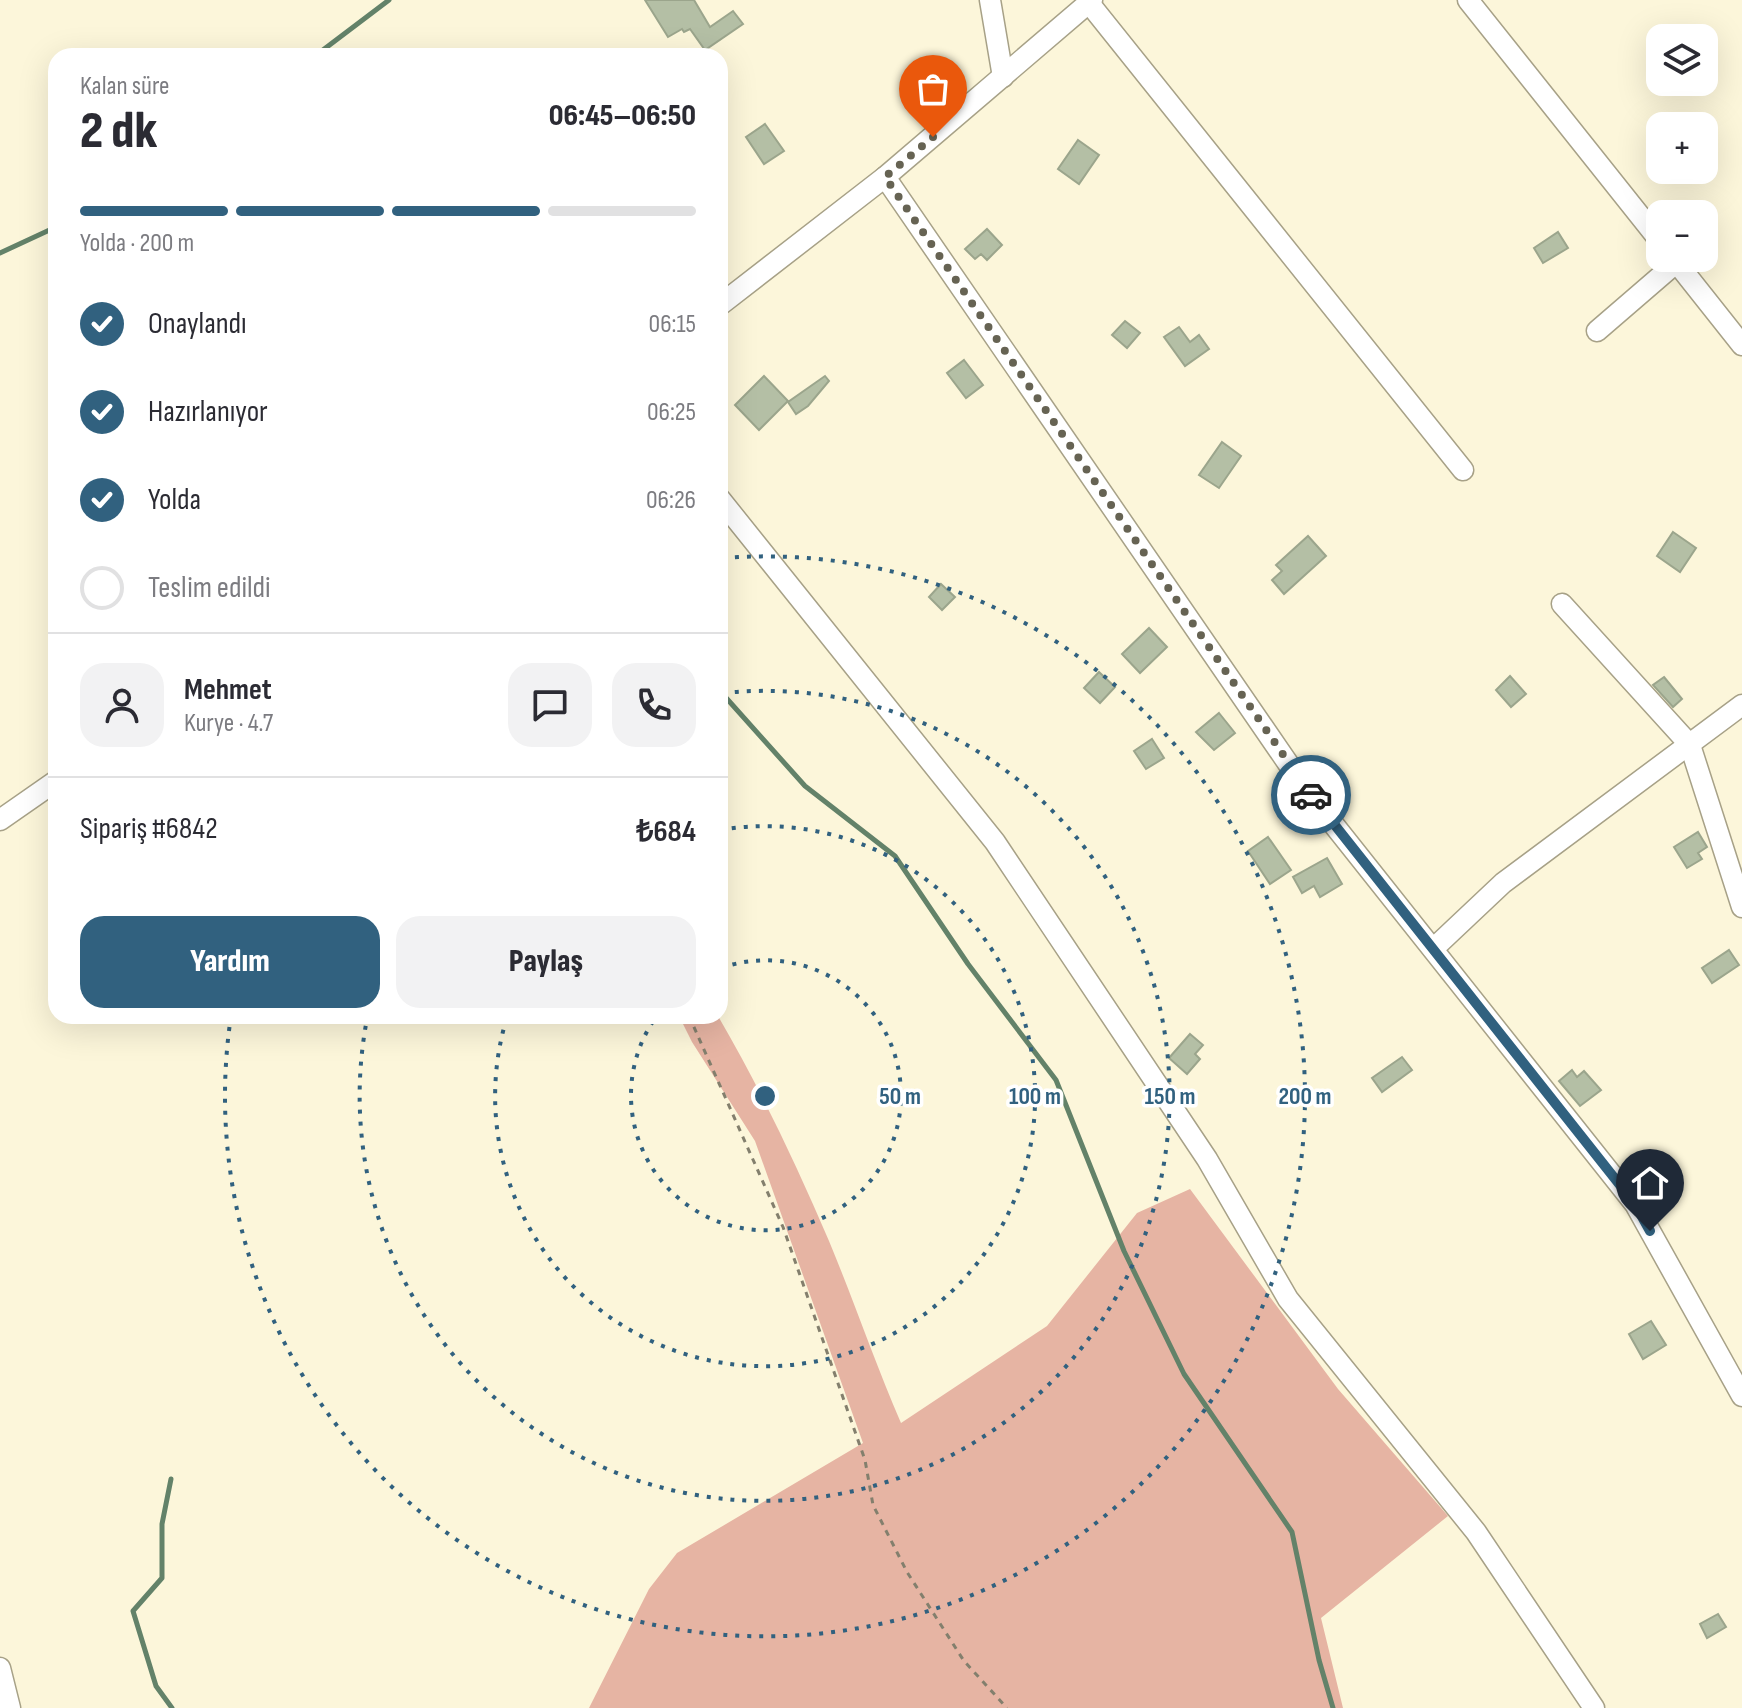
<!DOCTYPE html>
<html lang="tr">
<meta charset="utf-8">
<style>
body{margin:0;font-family:"Sofia Sans Condensed",sans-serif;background:#f2f2f3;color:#2b2b33;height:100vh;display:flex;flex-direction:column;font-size:30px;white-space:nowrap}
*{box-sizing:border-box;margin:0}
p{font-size:26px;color:#7c7c81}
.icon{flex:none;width:44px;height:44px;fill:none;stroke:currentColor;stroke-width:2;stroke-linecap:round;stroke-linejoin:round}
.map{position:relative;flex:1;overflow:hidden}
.drawer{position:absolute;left:48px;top:48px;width:680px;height:976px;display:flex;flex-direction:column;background:#fff;border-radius:24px;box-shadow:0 8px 32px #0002}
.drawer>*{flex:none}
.fabs{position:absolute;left:1646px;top:24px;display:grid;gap:16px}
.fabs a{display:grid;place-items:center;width:72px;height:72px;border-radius:16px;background:#fff;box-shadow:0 8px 32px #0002;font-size:40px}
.pin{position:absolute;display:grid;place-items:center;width:68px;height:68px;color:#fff;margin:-82px -34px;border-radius:50% 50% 50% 0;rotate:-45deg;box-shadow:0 0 8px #0007}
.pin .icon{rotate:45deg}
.courier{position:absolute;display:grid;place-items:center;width:80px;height:80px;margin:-40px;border:6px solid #31617f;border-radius:50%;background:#fff;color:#222;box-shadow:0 2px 10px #0007}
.headline em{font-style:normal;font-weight:800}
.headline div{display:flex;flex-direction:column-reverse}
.headline{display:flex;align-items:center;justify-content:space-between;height:136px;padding:0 32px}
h1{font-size:52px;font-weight:800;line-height:60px}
.bar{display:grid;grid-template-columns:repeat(4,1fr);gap:12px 8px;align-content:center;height:96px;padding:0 32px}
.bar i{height:10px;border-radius:6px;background:#e1e1e2}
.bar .on{background:#31617f}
.bar p{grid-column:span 4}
.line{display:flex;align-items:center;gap:20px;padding:0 32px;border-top:2px solid #e1e1e2}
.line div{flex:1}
.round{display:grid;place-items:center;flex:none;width:84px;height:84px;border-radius:24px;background:#f2f2f3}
ol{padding:0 32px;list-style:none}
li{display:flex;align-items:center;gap:24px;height:88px}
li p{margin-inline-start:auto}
li .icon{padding:8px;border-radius:50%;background:#31617f;color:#fff;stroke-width:4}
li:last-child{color:#7c7c81}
li i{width:44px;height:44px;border:4px solid #e1e1e2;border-radius:50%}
.cta{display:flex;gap:16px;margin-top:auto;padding:16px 32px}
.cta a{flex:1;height:92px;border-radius:24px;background:#31617f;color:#fff;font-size:32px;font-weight:800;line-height:92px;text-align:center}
.cta a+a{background:#f2f2f3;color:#2b2b33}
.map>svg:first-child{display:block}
.green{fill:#e6b4a3}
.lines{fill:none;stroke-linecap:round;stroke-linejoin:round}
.stream{stroke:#638269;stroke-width:5}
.building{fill:#b4bfa5;stroke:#9ba58c;stroke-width:2}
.street-casing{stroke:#a7a187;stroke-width:23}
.path{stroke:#837f6d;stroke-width:3;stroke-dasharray:6 6;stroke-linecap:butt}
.street{stroke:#fff;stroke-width:20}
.done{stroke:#666353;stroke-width:8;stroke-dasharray:0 14.4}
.route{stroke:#31617f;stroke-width:10}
.ring{fill:none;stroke:#31617f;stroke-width:4;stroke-dasharray:4 8}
.centre{fill:#31617f;stroke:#fff;stroke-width:4}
.ring-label{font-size:24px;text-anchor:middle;font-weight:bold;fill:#31617f;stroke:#fff;stroke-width:7;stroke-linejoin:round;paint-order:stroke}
</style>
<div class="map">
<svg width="1742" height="1708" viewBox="0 0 1742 1708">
<rect width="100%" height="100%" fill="#fcf6da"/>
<path class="green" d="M679,1016h39c42,72 78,148 111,225 25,60 46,122 72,182l146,-97 90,-113 53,-24 148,200 110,127 -127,102 22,90h-754l60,-119 28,-36 186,-110 -108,-302 -63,-99z"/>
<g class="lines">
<g class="stream">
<polyline points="315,56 389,0"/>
<polyline points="0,253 56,227"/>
<polyline points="720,691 805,786 895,856 968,964 1056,1080 1124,1251 1184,1374 1292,1532 1319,1660 1333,1708"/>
<polyline points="171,1479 162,1524 162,1578 133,1611 156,1686 172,1708"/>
</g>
</g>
<g class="building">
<polygon points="645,0 694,0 710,27 733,11 743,24 705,50 690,29 684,32 682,29 668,37"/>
<polygon points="765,124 784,151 764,164 746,137"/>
<polygon points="1078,140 1099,155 1079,184 1058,169"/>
<polygon points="987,229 1002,245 987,260 981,254 975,259 965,249"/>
<polygon points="1558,232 1568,248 1543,263 1534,248"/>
<polygon points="1125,321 1140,333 1127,348 1112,335"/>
<polygon points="1179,327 1190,342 1199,335 1209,349 1185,366 1164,337"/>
<polygon points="964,360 983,385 966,398 947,373"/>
<polygon points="764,376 788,401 759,430 735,405"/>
<polygon points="825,376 829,381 808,406 796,414 788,402"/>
<polygon points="1222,442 1241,456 1219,488 1199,475"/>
<polygon points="1673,532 1696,548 1680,572 1657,556"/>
<polygon points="1308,536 1326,556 1284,594 1272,580 1282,571 1276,565"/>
<polygon points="941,584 955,597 942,610 929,597"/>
<polygon points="1149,628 1167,647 1140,673 1122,654"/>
<polygon points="1099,672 1115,687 1100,703 1084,688"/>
<polygon points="1510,676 1526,694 1511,707 1496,690"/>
<polygon points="1664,677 1682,699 1673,707 1653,685"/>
<polygon points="1219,713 1235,733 1214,750 1196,732"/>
<polygon points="1152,739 1164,758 1146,769 1134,751"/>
<polygon points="1698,832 1707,847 1698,853 1702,859 1687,868 1674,847"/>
<polygon points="1268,837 1291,870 1270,884 1248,851"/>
<polygon points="1327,858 1342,884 1320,897 1314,886 1302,893 1293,877"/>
<polygon points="1729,950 1739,965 1712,983 1702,968"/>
<polygon points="1190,1034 1203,1045 1195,1054 1200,1059 1187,1074 1169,1058"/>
<polygon points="1402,1057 1412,1070 1382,1092 1372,1078"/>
<polygon points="1572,1070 1577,1077 1584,1071 1601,1090 1580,1106 1559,1081"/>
<polygon points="1651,1321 1666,1345 1643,1359 1629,1334"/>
<polygon points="1718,1614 1726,1627 1707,1638 1700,1624"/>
</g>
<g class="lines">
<defs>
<g id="street">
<polyline points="990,0 1003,77"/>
<polyline points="1468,0 1660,241"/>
<polyline points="1089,3 1463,470"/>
<polyline points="885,177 1307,791 1635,1204 1742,1396"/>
<polyline points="1673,258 1742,345"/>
<polyline points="720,305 885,177 1092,0"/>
<polyline points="1597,331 1677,262"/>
<polyline points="720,499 995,842 1207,1159 1288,1299 1476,1532 1594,1708"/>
<polyline points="1562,604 1690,745 1742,907"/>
<polyline points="0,820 56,781"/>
<polyline points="1433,949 1503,883 1742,705"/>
<polyline points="0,1668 10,1708"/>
</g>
</defs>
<use href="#street" class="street-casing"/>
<polyline class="path" points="689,1016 783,1227 865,1460 873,1505 907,1572 964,1661 1007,1708"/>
<use href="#street" class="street"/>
</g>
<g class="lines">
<polyline class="done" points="933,137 885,177 1311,795"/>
<polyline class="route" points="1311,795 1635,1204 1650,1231"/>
</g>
<g class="ring">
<path d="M721 968A135 135 0 1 1 656 1017"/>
<path d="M720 830A270 270 0 1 1 507 1017"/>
<path d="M723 693A405 405 0 1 1 367 1019"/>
<path d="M723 558A540 540 0 1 1 231 1016"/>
</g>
<circle cx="765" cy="1096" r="12" class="centre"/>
<g class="ring-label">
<text x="900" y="1104">50 m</text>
<text x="1035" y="1104">100 m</text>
<text x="1170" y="1104">150 m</text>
<text x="1305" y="1104">200 m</text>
</g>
</svg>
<div class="fabs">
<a><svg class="icon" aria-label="layers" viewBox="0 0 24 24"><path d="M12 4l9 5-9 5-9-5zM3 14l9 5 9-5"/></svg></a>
<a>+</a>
<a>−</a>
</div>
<div class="pin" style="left:933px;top:137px;background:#ea580c"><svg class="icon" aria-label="bag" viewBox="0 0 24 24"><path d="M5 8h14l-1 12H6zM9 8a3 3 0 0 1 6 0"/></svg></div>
<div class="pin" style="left:1650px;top:1231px;background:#1f2937"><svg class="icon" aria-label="home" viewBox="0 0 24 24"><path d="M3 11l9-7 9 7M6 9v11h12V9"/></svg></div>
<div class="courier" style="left:1311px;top:795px"><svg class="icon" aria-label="car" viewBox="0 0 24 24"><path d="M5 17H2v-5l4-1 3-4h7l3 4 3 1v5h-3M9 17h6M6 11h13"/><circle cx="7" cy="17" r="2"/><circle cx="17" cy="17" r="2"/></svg></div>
<section class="drawer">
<div class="headline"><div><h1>2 dk</h1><p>Kalan süre</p></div><em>06:45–06:50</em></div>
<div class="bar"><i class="on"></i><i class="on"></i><i class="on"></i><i></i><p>Yolda · 200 m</p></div>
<ol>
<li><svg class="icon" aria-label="check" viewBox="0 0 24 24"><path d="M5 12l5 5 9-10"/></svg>Onaylandı<p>06:15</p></li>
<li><svg class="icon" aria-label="check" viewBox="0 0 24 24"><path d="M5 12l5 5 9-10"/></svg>Hazırlanıyor<p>06:25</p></li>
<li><svg class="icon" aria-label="check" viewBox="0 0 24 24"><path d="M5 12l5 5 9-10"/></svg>Yolda<p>06:26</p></li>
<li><i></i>Teslim edildi</li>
</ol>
<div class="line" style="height:144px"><a class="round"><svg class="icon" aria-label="person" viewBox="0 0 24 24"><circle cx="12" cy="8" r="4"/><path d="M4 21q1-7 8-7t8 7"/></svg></a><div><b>Mehmet</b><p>Kurye · 4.7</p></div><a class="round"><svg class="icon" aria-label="chat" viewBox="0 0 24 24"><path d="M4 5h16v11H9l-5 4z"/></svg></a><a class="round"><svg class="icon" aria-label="phone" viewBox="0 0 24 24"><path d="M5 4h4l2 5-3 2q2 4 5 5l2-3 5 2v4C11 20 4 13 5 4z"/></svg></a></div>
<div class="line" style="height:104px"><div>Sipariş #6842</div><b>₺684</b></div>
<div class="cta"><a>Yardım</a><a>Paylaş</a></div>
</section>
</div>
